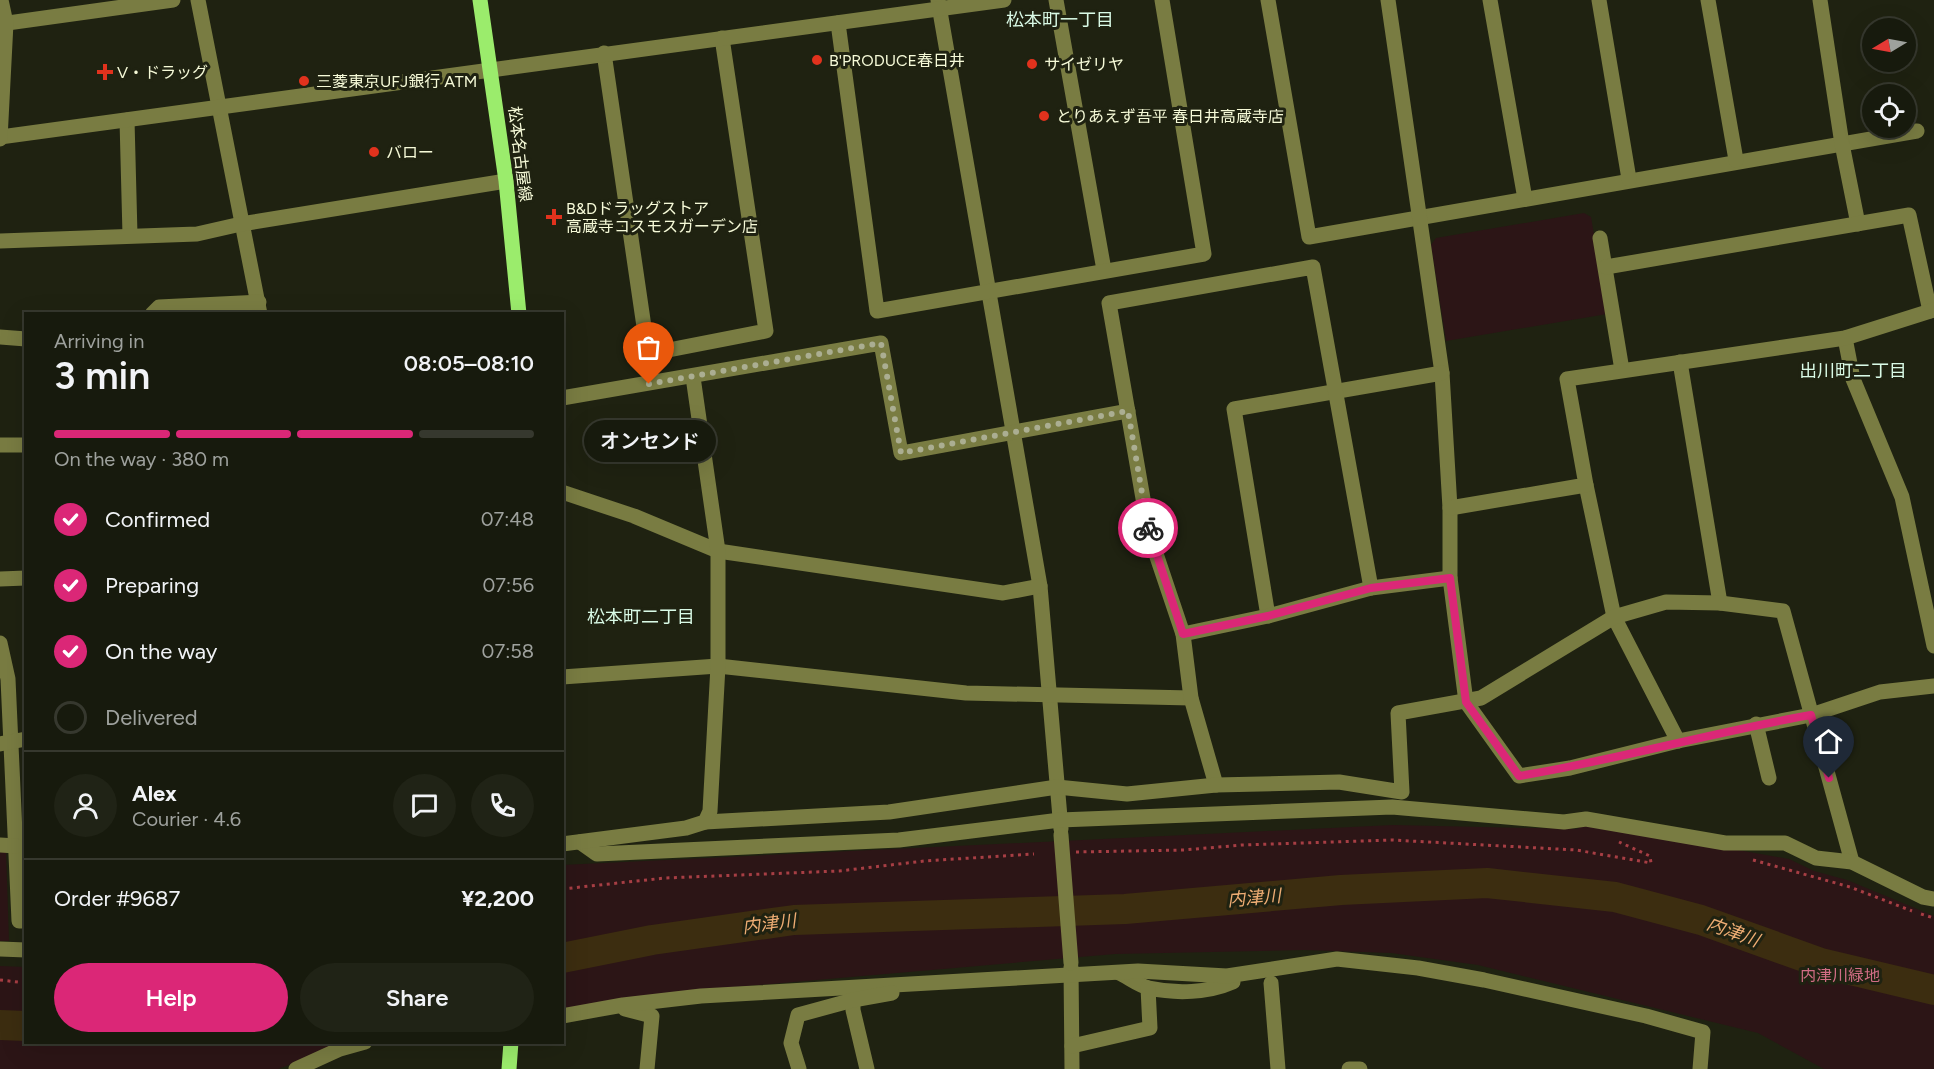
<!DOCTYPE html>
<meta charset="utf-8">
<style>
body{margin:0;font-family:Figtree,"Noto Sans JP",sans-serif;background:#202316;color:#f1f3f6;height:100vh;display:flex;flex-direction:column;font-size:22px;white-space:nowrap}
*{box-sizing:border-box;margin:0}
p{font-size:20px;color:#9ea19d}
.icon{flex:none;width:33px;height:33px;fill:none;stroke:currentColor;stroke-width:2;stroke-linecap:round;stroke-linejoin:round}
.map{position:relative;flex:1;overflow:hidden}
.details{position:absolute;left:24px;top:312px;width:540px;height:732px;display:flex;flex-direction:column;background:#171a0d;border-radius:0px;box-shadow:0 6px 24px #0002,0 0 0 2px #36382e}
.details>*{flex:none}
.needle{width:39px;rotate:260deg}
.tools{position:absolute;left:1862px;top:18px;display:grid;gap:12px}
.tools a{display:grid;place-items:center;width:54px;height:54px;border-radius:50%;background:#171a0d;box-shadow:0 6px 24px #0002,0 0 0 2px #36382e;font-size:30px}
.pin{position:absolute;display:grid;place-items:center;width:51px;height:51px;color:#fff;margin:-62px -26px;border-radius:50% 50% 50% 0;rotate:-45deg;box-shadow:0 0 6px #0007}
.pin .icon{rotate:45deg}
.courier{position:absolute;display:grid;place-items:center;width:60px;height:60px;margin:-30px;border:4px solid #db2777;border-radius:50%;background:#fff;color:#222;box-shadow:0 2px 8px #0007}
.bubble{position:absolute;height:42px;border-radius:21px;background:#171a0d;box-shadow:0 6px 24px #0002,0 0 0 2px #36382e;font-size:20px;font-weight:600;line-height:42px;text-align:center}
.head em{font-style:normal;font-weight:600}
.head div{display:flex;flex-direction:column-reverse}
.head{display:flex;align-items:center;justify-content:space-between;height:102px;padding:0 30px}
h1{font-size:39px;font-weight:600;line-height:45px}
.bar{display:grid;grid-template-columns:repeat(4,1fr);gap:9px 6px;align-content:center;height:72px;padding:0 30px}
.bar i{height:8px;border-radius:4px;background:#36382e}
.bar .active{background:#db2777}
.bar p{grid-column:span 4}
.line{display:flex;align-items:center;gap:15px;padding:0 30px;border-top:2px solid #36382e}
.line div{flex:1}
.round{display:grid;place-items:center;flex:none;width:63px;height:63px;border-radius:32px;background:#202316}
ol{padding:0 30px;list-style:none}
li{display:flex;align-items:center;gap:18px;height:66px}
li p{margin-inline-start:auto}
li .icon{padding:6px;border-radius:50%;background:#db2777;color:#fff;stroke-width:4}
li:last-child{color:#9ea19d}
li i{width:33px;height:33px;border:3px solid #36382e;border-radius:50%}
.button{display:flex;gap:12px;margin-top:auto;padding:12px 30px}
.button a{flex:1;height:69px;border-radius:36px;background:#db2777;color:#fff;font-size:24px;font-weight:600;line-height:69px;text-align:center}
.button a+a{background:#202316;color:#f1f3f6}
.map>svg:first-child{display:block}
.green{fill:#2c1516}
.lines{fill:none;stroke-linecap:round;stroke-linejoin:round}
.river{stroke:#3c2d10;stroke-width:30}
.path{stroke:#a73e44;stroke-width:3;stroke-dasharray:3 4.5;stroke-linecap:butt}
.minor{stroke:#797c42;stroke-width:15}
.major{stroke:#9bec6c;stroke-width:15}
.minor-bridge{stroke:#797c42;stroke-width:15}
.done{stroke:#abae92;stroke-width:6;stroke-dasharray:0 10.8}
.route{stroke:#db2777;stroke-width:8}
.poi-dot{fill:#e1321d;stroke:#1f2211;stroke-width:2}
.labels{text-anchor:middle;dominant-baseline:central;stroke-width:6;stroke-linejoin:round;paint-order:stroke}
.poi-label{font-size:16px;fill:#f6fad8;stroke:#1f2211;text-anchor:start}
.street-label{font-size:16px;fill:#f6fad8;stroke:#1f2211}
.park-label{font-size:16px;fill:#d16d85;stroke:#1f2211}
.neighbourhood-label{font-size:18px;fill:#d9fae6;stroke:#1f2211}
.water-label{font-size:18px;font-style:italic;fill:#edac73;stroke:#1f2211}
</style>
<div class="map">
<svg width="1934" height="1069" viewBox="0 0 1934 1069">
<rect width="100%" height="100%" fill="#1f2211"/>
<g class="green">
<polygon points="1584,213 1591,217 1607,314 1446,341 1431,245 1436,238"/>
<polygon points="1587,823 1789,859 1814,871 1847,880 1934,916 1934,1069 1824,1069 1758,1033 1478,965 1391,953 1304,950 1115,954 701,990 563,1011 562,865 1393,825 1577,829"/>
<polygon points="0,851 6,851 9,941 0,941"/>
<polygon points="0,966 25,967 26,1042 349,1043 278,1069 0,1069"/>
</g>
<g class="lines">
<g class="river">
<polyline points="562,958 652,940 794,920 1125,909 1341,890 1487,883 1615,897 1701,920 1821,963 1934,990"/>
<polyline points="0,1025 26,1026"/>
</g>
<g class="path">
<polyline points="1076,852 1184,850 1242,845 1392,840 1576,850 1651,863 1650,856 1619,842"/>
<polyline points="1753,860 1850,887 1912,911"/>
<polyline points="562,889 665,878 839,871 924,861 1034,854"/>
<polyline points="1921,914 1934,918"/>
<polyline points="0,980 26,983"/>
</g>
<g class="minor">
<polyline points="198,0 260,314"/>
<polyline points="938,0 1040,586 1061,829"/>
<polyline points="1056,0 1104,270"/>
<polyline points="1268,0 1309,237 1917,131"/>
<polyline points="1388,0 1442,373 1450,508 1450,578 1466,702 1519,776 1570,768 1678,741 1811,715 1880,692 1934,686"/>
<polyline points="1490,0 1525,199"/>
<polyline points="1599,0 1629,179"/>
<polyline points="1708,0 1736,160"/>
<polyline points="1820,0 1842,144 1858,224"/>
<polyline points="838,23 877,311 1204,254 1162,0"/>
<polyline points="0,24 173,0"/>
<polyline points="604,53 648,354 766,331 722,38"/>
<polyline points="127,120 130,235"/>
<polyline points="0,137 1004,0"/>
<polyline points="0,139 6,23 1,0"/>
<polyline points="1600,238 1622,370"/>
<polyline points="0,241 197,234 241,224 506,181"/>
<polyline points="1606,267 1909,215 1930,311"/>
<polyline points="152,314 159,307 259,302"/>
<polyline points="0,337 26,339"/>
<polyline points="1845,338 1853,379 1902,497 1934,646"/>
<polyline points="1680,362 1720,603"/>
<polyline points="562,398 881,343 901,453 1128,411"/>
<polyline points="0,445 26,445"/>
<polyline points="1586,485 1614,617 1678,741"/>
<polyline points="562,492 634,516 718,551 1003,593 1040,586"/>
<polyline points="1450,508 1586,485 1567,379 1845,338 1934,310"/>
<polyline points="0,579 26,578"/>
<polyline points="1268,616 1234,409 1442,373"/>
<polyline points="1183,634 1268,616 1371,588 1450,578"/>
<polyline points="0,643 8,679 19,921 26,921"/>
<polyline points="562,677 718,666 966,693 1191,698"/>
<polyline points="1756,724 1769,778"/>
<polyline points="0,744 26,739"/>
<polyline points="1216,785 1191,698 1183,634 1149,533 1109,303 1313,267 1371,588"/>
<polyline points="705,822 889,812 1057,787 1127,794 1216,785 1339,782 1402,792 1398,713 1481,698 1614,617 1666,602 1720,603 1783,611 1852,862"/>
<polyline points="580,842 597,854 899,840 1060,820 1392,807 1564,822 1586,819 1725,843 1785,843 1816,858 1852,862 1923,897 1934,899"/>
<polyline points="562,844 686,828 705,822 710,811 718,666 718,551 693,377"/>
<polyline points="0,845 16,846"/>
<polyline points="0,949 26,950"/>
<polyline points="1071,967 1072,1069"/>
<path d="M1119,973c9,4 20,13 30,15 27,6 59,5 84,-6"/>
<polyline points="1271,983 1278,1069"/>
<polyline points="853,1000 853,1010 867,1069"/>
<polyline points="623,1006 625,1009 652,1016 647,1069"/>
<polyline points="562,1016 623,1005 701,996 1138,971 1227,976 1337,959 1418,968 1484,980 1646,1016 1703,1032 1700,1069"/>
<polyline points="1072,1046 1150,1028 1148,988"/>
<polyline points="296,1069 340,1049 365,1042"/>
<polyline points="799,1069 791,1043 798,1015 853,1000 892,993"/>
<polyline points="1349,1069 1360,1069"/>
</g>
<g class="major">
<polyline points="480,0 506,181 519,314"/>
<polyline points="509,1069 511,1042"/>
</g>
<polyline class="minor-bridge" points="1061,835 1071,963"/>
</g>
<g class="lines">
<polyline class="done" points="649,384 881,343 901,453 1128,411 1148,528"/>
<path class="route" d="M1148,528l35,106 85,-18 103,-28 79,-10 16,124 53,74c98,-16 194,-44 292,-61l18,63"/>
</g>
<g class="poi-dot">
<circle cx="817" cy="60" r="6"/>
<circle cx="1032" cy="64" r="6"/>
<path d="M102 63h6v6h6v6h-6v6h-6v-6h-6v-6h6z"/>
<circle cx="304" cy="81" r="6"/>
<circle cx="1044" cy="116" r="6"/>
<circle cx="374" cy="152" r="6"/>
<path d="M551 208h6v6h6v6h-6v6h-6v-6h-6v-6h6z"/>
</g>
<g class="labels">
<g class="poi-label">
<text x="829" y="60">B'PRODUCE春日井</text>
<text x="1044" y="64">サイゼリヤ</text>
<text x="117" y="72">V・ドラッグ</text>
<text x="316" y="81">三菱東京UFJ銀行 ATM</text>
<text x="1056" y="116">とりあえず吾平 春日井高蔵寺店</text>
<text x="386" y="152">バロー</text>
<text x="566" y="208">B&amp;Dドラッグストア<tspan x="566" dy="18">高蔵寺コスモスガーデン店</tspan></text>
</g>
<g class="street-label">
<text transform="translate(520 154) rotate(83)">松本名古屋線</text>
</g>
<g class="park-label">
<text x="1840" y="975">内津川緑地</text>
</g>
<g class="neighbourhood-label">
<text x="1060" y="20">松本町一丁目</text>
<text x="1853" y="371">出川町二丁目</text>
<text x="641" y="617">松本町二丁目</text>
</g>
<g class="water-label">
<text transform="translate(1254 898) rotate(-5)">内津川</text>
<text transform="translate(769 924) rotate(-7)">内津川</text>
<text transform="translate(1733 932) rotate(20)">内津川</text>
</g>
</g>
</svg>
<div class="tools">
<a><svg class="needle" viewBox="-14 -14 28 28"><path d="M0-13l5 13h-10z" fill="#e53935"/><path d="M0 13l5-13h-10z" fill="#9ea19d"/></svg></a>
<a><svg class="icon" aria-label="locate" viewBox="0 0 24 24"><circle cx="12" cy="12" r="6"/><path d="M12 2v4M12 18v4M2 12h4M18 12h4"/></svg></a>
</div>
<div class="pin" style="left:649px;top:384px;background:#ea580c"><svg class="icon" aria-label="bag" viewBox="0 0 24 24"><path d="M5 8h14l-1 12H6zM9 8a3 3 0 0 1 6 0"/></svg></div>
<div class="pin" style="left:1829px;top:778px;background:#1f2937"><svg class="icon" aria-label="home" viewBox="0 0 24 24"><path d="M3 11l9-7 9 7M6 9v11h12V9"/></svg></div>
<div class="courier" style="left:1148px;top:528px"><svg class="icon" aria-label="bike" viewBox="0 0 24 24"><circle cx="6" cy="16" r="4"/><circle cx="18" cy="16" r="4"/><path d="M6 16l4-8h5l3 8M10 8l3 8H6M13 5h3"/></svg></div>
<div class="bubble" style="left:584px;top:420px;width:132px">オンセンド</div>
<section class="details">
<div class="head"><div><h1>3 min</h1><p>Arriving in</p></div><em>08:05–08:10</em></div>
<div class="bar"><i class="active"></i><i class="active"></i><i class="active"></i><i></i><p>On the way · 380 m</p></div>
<ol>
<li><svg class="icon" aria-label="check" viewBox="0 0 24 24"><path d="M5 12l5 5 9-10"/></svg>Confirmed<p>07:48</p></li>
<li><svg class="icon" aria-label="check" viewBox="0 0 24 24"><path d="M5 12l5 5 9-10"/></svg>Preparing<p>07:56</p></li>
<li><svg class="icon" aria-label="check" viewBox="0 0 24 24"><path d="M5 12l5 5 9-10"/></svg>On the way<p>07:58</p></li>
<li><i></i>Delivered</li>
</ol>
<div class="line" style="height:108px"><a class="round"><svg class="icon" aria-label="person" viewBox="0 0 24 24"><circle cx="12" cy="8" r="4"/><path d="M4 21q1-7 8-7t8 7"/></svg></a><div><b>Alex</b><p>Courier · 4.6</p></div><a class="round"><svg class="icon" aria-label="chat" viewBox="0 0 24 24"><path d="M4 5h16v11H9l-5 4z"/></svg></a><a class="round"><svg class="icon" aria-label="phone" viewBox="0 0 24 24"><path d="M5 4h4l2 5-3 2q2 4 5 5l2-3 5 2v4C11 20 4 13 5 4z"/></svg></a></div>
<div class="line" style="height:78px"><div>Order #9687</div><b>¥2,200</b></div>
<div class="button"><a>Help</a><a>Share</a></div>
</section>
</div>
